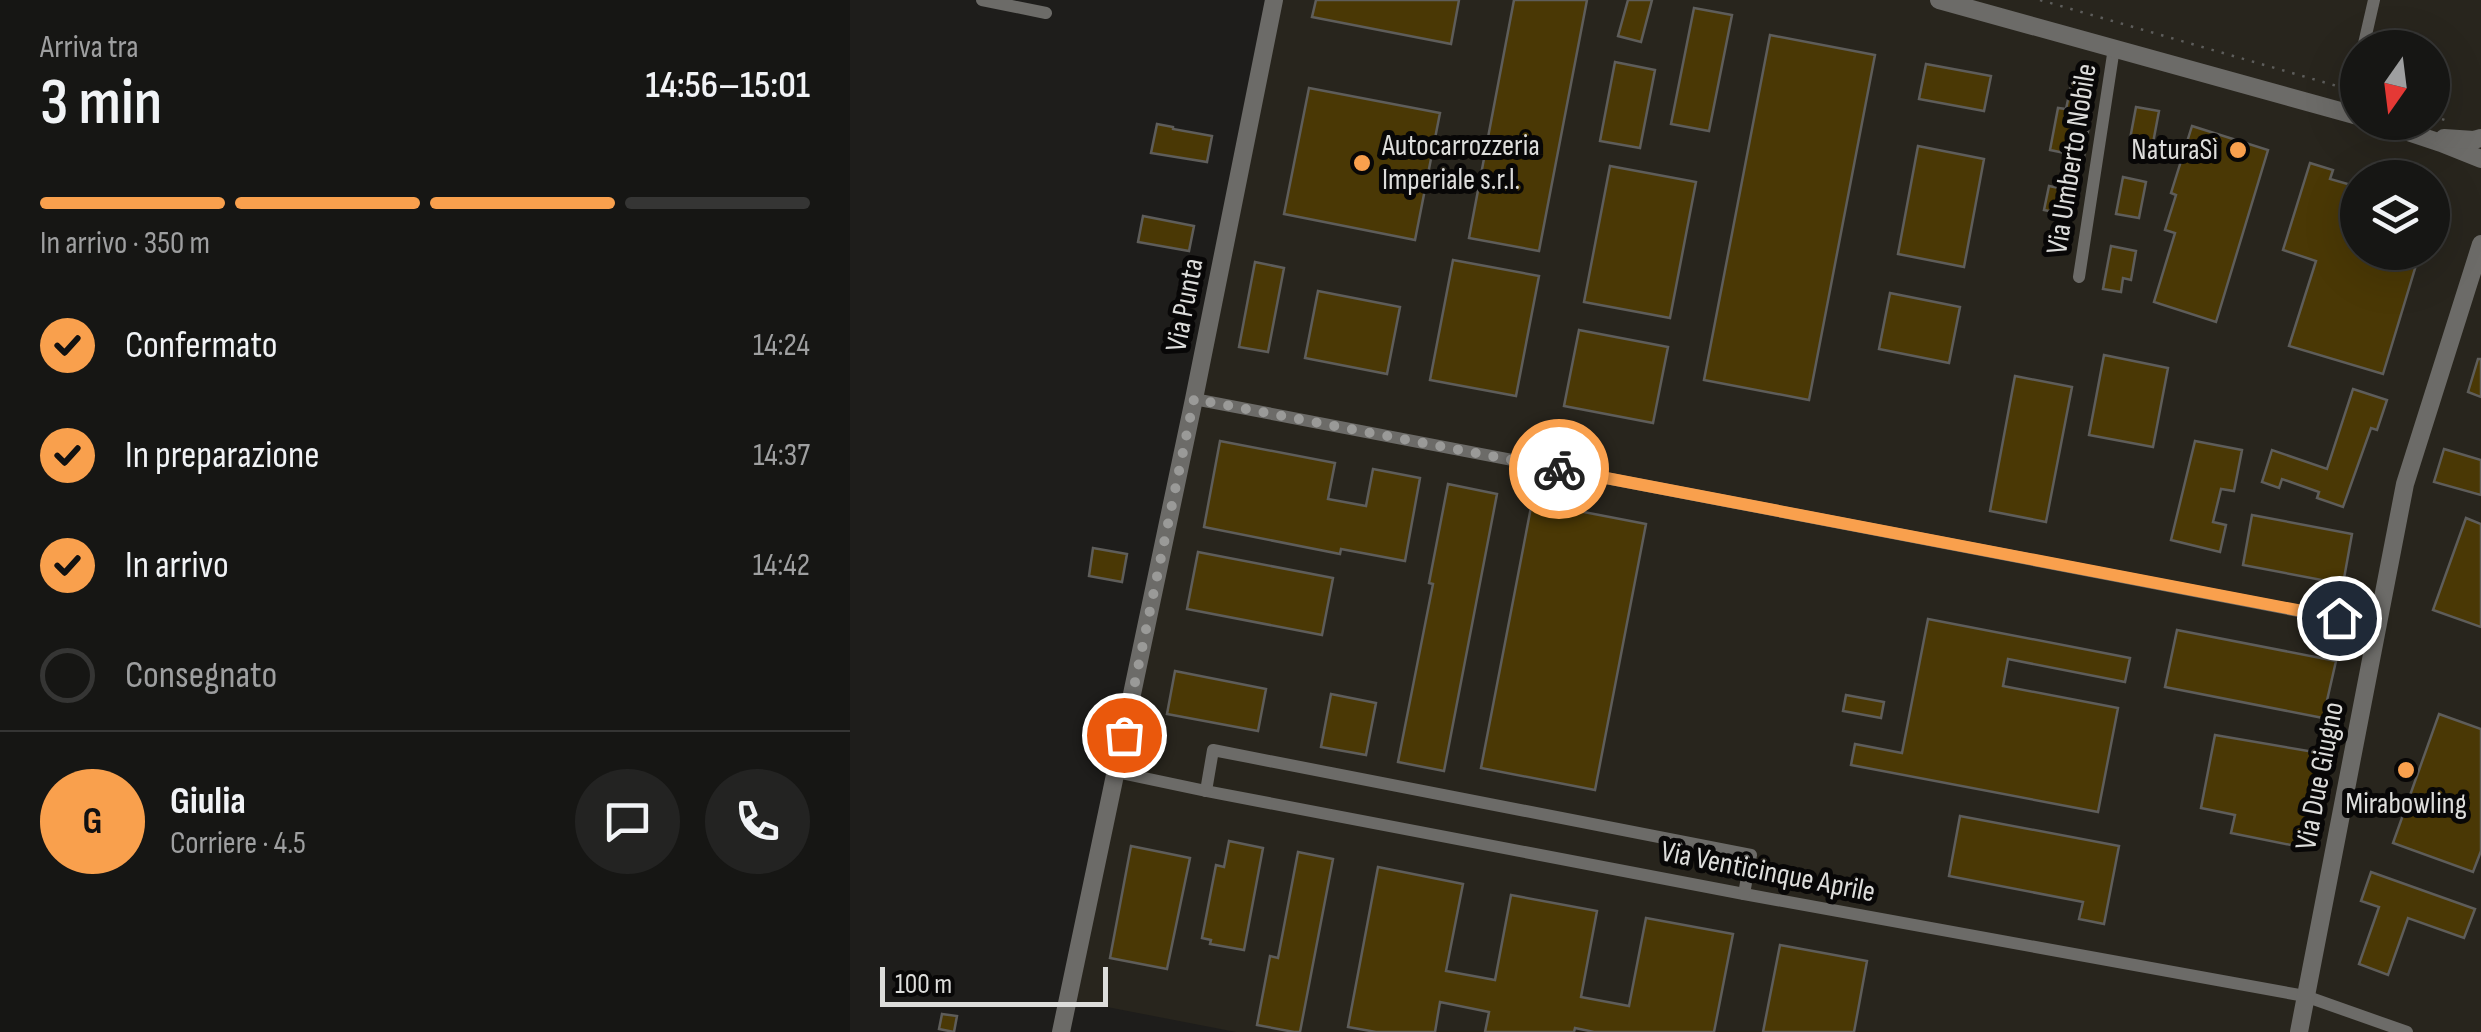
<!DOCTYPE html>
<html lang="it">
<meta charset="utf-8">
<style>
body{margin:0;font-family:"Sofia Sans Condensed",sans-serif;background:#232322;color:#f1f3f6;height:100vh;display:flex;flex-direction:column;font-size:38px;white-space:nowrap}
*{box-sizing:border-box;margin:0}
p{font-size:32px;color:#9e9fa0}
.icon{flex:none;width:55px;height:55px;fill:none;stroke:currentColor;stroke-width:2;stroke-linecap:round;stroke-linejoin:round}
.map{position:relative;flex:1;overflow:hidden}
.sheet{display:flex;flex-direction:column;background:#161614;width:850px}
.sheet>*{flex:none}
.needle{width:65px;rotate:194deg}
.tools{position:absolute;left:1490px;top:30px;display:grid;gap:20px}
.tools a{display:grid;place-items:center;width:110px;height:110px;border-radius:50%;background:#161614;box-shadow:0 10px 40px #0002,0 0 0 2px #353534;font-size:50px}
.scale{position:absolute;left:30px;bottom:25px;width:228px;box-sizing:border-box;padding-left:10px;border:5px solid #dddddb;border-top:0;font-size:28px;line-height:35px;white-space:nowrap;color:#dddddb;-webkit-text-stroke:8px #080707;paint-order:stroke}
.pin{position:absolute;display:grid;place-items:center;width:85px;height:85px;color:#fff;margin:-42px;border:5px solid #fff;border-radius:50%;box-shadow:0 2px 10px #0007}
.courier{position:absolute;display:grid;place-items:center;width:100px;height:100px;margin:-50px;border:8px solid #f9a04d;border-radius:50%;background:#fff;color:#222;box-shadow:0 2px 12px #0007}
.overview em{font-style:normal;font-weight:600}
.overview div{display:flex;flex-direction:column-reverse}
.overview{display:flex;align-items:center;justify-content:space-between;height:170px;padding:0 40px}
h1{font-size:65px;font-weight:600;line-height:75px}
.bar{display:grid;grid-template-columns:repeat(4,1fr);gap:15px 10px;align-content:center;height:120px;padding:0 40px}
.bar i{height:12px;border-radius:8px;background:#353534}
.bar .active{background:#f9a04d}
.bar p{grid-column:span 4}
.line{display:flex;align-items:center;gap:25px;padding:0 40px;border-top:2px solid #353534}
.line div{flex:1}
.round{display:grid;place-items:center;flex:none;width:105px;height:105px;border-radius:52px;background:#232322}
ol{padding:0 40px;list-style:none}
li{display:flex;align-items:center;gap:30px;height:110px}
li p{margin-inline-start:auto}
li .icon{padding:10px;border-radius:50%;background:#f9a04d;color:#111;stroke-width:4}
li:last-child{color:#9e9fa0}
li i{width:55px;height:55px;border:5px solid #353534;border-radius:50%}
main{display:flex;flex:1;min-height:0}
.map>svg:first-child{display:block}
.built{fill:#28251d;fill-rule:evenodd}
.building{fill:#4a3805;stroke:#5e5d5a;stroke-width:2.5}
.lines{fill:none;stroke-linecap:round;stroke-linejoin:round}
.path{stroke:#5d5d5b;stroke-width:2.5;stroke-dasharray:2.5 8;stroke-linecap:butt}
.street{stroke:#6c6b68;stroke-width:12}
.secondary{stroke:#6c6b68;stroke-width:18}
.done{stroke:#9a9a98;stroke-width:10;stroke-dasharray:0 18}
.route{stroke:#f9a04d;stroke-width:12}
.poi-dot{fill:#f9a04d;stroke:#080707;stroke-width:4}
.labels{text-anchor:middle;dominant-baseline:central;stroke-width:10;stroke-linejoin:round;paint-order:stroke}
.poi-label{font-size:30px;fill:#dddddb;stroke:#080707;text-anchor:start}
.street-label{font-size:30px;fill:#dddddb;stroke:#080707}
</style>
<main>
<section class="sheet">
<div class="overview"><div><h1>3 min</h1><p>Arriva tra</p></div><em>14:56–15:01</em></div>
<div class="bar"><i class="active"></i><i class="active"></i><i class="active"></i><i></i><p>In arrivo · 350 m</p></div>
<ol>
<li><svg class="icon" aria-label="check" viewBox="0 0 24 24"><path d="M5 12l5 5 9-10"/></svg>Confermato<p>14:24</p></li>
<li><svg class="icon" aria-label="check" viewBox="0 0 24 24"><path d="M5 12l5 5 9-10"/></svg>In preparazione<p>14:37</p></li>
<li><svg class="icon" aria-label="check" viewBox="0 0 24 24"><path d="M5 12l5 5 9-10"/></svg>In arrivo<p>14:42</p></li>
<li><i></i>Consegnato</li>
</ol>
<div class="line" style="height:180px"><b class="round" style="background:#f9a04d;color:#111">G</b><div><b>Giulia</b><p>Corriere · 4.5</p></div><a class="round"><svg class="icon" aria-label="chat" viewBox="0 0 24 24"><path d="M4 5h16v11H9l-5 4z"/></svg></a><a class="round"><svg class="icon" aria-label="phone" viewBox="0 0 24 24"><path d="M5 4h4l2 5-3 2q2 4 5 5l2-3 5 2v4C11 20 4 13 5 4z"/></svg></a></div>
</section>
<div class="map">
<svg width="1631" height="1032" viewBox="0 0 1631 1032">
<rect width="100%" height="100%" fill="#1e1d1b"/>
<path class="built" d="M426,0h1205v1032h-1245l-165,-32zM1508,48h74v74h-74zM1508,178h74v74h-74z"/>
<g class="building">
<polygon points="466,0 609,0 601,44 462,17"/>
<polygon points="664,0 737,0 689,251 619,238"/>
<polygon points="778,0 802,0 791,42 768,36"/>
<polygon points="844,8 882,15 859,131 821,124"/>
<polygon points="920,35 1025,55 959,400 854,380"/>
<polygon points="765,62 805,70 790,148 750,141"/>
<polygon points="1076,64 1141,76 1134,111 1069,99"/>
<polygon points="1222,81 1245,86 1234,157 1200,150 1208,108 1216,109"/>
<polygon points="459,88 590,113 565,240 434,214"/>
<polygon points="1286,107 1309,111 1303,143 1280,139"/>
<polygon points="307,124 323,127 323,129 362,136 357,162 301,153"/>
<polygon points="1342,126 1418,150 1366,322 1304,302 1325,233 1315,230 1326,195 1321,193"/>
<polygon points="1068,146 1134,159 1114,267 1048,254"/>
<polygon points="1460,163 1483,170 1480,179 1508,187 1508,252 1570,252 1533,374 1439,346 1466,261 1433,250"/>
<polygon points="760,166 846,182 820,318 734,302"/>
<polygon points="1273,177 1296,182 1289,218 1266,214"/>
<polygon points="1199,186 1229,192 1224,216 1194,210"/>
<polygon points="293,216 344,226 339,251 288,242"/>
<polygon points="1261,246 1286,251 1281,280 1273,278 1271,292 1253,289"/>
<polygon points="603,260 689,276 666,396 580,380"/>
<polygon points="405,262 434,268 418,352 389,347"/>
<polygon points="468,291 550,307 537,374 455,358"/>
<polygon points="1040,293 1110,307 1099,363 1029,349"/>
<polygon points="729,330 818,347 803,423 714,406"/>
<polygon points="1254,355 1318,368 1303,447 1239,435"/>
<polygon points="1628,359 1631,359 1631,397 1618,392"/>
<polygon points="1165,376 1222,387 1196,522 1140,511"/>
<polygon points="1503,389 1537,400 1527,430 1521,428 1493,507 1467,498 1469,492 1432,479 1429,488 1412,482 1422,450 1477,469"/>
<polygon points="370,441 485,463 478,499 516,506 523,469 570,478 555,561 491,549 490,554 354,527"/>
<polygon points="1345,441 1392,450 1384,491 1371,489 1363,522 1376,525 1370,552 1321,540"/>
<polygon points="1594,449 1631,460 1631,495 1584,482"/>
<polygon points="598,484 647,494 594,771 548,762 583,584 579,583"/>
<polygon points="682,502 796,524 745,790 631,768"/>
<polygon points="1402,515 1502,534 1493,584 1393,565"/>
<polygon points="1616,518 1631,524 1631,627 1583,610"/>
<polygon points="243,548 277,554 272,582 239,576"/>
<polygon points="348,552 483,578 472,635 337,609"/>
<polygon points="1078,619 1280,658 1275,682 1158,659 1153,686 1268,708 1248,812 1001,765 1005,744 1052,753"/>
<polygon points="1327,630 1486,661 1473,718 1315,687"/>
<polygon points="325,671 416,689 408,731 317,714"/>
<polygon points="481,694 526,703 516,755 471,747"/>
<polygon points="996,695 1034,702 1031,718 993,711"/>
<polygon points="1589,714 1631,729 1631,851 1623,872 1543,843"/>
<polygon points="1365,735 1470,753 1451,847 1381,833 1385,815 1351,808"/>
<polygon points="1110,816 1269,846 1254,924 1229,919 1233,902 1099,876"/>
<polygon points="379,841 413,848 394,950 360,944 361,940 352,938 366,865 374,867"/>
<polygon points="281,846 340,858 317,969 260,958"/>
<polygon points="448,852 483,859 450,1032 444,1032 407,1025 420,956 428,958"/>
<polygon points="528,867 613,884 596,971 645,980 661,895 747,911 731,997 779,1006 796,918 883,934 864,1032 744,1032 725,1028 724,1032 635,1032 639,1012 590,1002 585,1032 526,1032 498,1027"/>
<polygon points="1521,872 1625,909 1614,938 1558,918 1538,975 1509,964 1529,907 1511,901"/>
<polygon points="930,945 1017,961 1004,1032 913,1032"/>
<polygon points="92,1014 107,1016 104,1032 89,1029"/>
</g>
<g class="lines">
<g class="path">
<polyline points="1190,0 1487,86"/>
<polyline points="1582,116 1598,121"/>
</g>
<g class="street">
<polyline points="132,0 196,13"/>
<polyline points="1513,48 1524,0"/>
<polyline points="1495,112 1508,71"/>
<polyline points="1229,277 1264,48"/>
<polyline points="344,399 1527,626"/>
<polyline points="266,772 356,791 894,894 1455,996 1557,1032"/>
<polyline points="356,791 363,750 901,855 894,894"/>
</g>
<g class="secondary">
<polyline points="1089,0 1508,116"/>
<polyline points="1528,122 1591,143 1631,159"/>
<polyline points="1594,138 1624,140 1631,138"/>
<polyline points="211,1032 344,399 424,0"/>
<polyline points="1449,1032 1555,484 1631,244"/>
</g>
</g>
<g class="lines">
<polyline class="done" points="274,735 344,399 709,469"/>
<polyline class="route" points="709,469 1489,618"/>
</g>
<g class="poi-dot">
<circle cx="1388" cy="150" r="10"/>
<circle cx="512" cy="163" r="10"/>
<circle cx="1556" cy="770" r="10"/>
</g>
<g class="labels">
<g class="poi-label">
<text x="532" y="146">Autocarrozzeria<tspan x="532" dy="34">Imperiale s.r.l.</tspan></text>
<text x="1368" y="150" text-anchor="end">NaturaSì</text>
<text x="1556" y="804" text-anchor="middle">Mirabowling</text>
</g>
<g class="street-label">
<text transform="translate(1222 159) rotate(-81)">Via Umberto Nobile</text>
<text transform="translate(335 305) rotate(-79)">Via Punta</text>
<text transform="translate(1470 776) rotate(-79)">Via Due Giugno</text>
<text transform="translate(918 872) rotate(11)">Via Venticinque Aprile</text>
</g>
</g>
</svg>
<div class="tools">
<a><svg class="needle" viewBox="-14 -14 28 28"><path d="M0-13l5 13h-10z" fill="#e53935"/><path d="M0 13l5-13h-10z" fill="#9e9fa0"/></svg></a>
<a><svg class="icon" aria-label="layers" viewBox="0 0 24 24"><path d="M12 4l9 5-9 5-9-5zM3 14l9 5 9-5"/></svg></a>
</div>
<div class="scale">100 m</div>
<div class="pin" style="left:274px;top:735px;background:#ea580c"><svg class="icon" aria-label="bag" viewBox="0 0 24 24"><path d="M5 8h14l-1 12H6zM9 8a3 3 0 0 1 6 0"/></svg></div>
<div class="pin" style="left:1489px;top:618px;background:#1f2937"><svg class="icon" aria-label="home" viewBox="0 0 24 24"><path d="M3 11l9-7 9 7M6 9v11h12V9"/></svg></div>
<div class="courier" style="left:709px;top:469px"><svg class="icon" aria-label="bike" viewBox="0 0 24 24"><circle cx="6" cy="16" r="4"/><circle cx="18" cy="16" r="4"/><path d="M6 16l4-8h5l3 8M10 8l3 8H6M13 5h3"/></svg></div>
</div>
</main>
